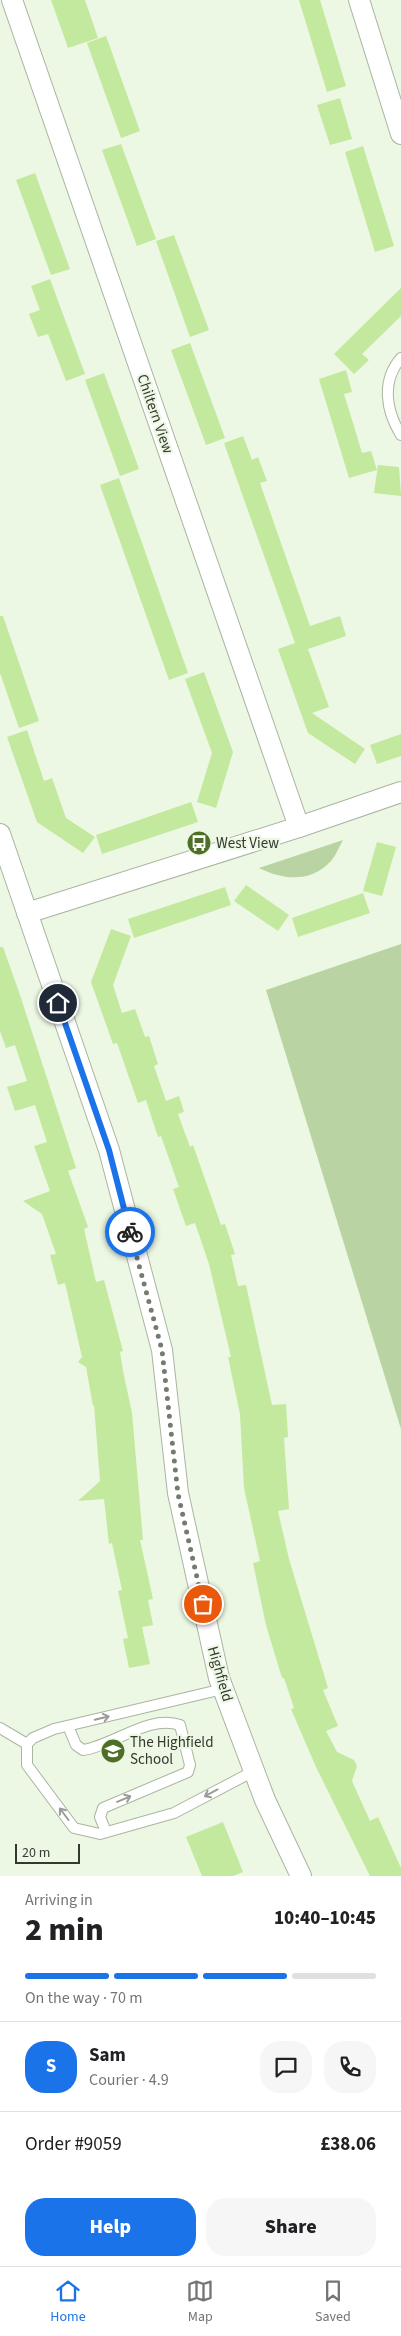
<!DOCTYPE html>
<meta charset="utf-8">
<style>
body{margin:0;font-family:"Source Sans 3",sans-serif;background:#f6f6f6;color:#202124;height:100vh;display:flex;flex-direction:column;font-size:19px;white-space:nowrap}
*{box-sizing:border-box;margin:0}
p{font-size:16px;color:#757577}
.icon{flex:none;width:28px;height:28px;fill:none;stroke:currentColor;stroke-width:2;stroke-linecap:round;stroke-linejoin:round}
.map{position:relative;height:1876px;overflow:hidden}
.side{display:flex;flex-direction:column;background:#fff;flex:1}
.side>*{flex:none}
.scale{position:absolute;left:15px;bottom:12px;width:65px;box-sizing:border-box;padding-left:5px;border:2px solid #343830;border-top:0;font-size:14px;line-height:18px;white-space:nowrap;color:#343830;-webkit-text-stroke:4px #ecf8e3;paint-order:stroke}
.pin{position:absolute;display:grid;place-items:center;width:42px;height:42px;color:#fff;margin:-21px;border:2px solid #fff;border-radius:50%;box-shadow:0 1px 5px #0007}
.courier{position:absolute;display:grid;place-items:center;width:50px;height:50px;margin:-25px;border:4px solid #1a73e8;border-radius:50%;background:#fff;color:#222;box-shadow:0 1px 6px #0007}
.overview em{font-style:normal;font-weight:800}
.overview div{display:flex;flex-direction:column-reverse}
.overview{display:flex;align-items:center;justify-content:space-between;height:85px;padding:0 25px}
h1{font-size:32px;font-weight:800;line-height:38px}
.bar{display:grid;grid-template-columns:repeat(4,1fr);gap:8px 5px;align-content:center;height:60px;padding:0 25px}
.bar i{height:6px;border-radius:4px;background:#e0e0e0}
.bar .on{background:#1a73e8}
.bar p{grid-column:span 4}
.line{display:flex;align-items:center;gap:12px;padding:0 25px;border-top:1px solid #e0e0e0}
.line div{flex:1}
.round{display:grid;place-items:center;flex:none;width:52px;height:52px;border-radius:20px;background:#f6f6f6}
.action{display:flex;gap:10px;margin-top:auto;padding:10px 25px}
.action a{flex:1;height:58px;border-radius:20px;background:#1a73e8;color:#fff;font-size:20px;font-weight:800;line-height:58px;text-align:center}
.action a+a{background:#f6f6f6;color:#202124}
.menu{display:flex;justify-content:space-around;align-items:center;height:70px;border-top:1px solid #e0e0e0;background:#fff;font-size:14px;color:#757577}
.menu a{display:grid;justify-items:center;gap:2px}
.menu .on{color:#1a73e8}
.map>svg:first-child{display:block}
.green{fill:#b9d4a2}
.building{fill:#c2e99e}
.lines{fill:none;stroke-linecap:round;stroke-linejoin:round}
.lane-casing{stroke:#aab5a2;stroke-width:12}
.street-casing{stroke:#aab5a2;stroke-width:22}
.lane{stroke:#fff;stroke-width:10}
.street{stroke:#fff;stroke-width:20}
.oneway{stroke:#9a9c98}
.done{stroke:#747b6f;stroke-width:5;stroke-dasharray:0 9}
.route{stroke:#1a73e8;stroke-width:6}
.labels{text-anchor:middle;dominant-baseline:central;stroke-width:4.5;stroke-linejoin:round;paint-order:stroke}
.street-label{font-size:15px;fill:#343830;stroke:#ecf8e3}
.poi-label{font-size:15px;fill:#343830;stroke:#ecf8e3;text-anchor:start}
</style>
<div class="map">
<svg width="401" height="1876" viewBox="0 0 401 1876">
<rect width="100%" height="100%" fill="#ecf8e3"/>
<g class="green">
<path d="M343,840c-4,7 -7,15 -12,21 -20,22 -48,19 -72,7z"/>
<polygon points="401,944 401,1429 266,990"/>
</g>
<g class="building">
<polygon points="51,0 85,0 98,38 68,48"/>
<polygon points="299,0 320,0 346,86 327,92"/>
<polygon points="106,36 140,131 121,138 87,43"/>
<polygon points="340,98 352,139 330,145 317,105"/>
<polygon points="121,144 156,239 137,246 102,150"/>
<polygon points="363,146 394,246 375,252 345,152"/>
<polygon points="35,173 70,269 51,275 16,180"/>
<polygon points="174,235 209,330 190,337 156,241"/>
<polygon points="50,279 85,374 66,381 48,334 38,337 29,314 40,310 31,286"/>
<polygon points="401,288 401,316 362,354 369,360 354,374 334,354"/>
<polygon points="190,343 225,438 206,445 171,350"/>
<polygon points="346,370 352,392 344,394 353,423 362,453 371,451 377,470 349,478 319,379"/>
<polygon points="104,373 139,469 120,476 85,380"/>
<polygon points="243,436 252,460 258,457 267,481 260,483 310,626 340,616 346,636 308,649 329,707 312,713 365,749 355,764 308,733 278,649 295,643 224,443"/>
<polygon points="378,465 399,467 401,496 374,493"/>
<polygon points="119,478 188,673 169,680 100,485"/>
<polygon points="0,616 3,616 39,721 19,728 0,673"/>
<polygon points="204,672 233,752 216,808 197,802 212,753 185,679"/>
<polygon points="27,730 44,781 52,778 66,818 95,837 83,853 37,822 7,737"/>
<polygon points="401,734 401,756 377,764 370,745"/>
<polygon points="191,802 198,822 102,854 96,835"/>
<polygon points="377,842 396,847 382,896 363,891"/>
<polygon points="246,885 289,915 278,931 234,901"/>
<polygon points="225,887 231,905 134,938 128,919"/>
<polygon points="363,893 370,913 298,937 292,918"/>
<polygon points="111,929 131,936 113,985 122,1013 135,1009 145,1037 149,1036 158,1064 154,1066 166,1101 179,1096 184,1112 178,1114 190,1147 193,1145 221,1225 225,1224 235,1254 231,1255 238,1286 246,1285 272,1405 286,1404 288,1437 284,1438 289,1509 278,1511 289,1559 328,1688 323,1690 338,1726 326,1731 337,1752 354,1760 357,1766 352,1781 370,1821 378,1817 401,1868 401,1876 370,1876 316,1767 291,1709 294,1708 284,1678 282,1678 266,1625 253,1563 260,1561 244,1488 240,1414 228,1357 231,1357 209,1264 195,1223 186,1226 173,1189 179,1187 161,1136 158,1137 146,1100 138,1103 117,1043 113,1044 91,982"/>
<polygon points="0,947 3,947 20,995 76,1168 68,1171 88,1227 84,1229 96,1282 104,1280 123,1351 120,1352 123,1371 132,1413 143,1540 140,1540 153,1599 148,1600 153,1625 142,1627 150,1664 129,1668 123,1639 128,1638 118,1591 122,1590 112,1543 109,1544 104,1499 78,1501 100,1481 94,1405 93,1406 86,1367 78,1362 82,1357 65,1283 58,1285 50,1255 56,1254 42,1214 23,1201 50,1191 34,1146 47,1142 35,1105 15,1111 7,1087 27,1081 15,1045 6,1048 0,1031"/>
<polygon points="223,1822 243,1872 233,1876 202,1876 186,1837"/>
</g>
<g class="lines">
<defs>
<g id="lane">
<path d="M401,358c-20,23 -15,53 0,77"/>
<polyline points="223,1689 54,1729 33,1738 27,1744 27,1765 74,1828 100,1834 174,1813 254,1771"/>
<path d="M68,1726l8,19 7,5c30,-4 66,-36 97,-25l10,40 -2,7 -85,36 -3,9 6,15"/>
<polyline points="0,1728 27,1744"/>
</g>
<g id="street">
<polyline points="12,0 299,827"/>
<polyline points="359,0 401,134"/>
<polyline points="0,834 109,1150 162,1350 178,1493 219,1678 265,1800 301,1876"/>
<polyline points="27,913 299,827 401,792"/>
</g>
</defs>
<use href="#lane" class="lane-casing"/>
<use href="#street" class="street-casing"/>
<use href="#lane" class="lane"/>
<use href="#street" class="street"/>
</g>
<defs><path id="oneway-shaft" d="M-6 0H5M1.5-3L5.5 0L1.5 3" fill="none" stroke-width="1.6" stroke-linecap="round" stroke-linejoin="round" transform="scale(1.25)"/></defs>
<g class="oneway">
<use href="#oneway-shaft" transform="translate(102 1718) rotate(-14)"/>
<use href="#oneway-shaft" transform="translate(211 1793) rotate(152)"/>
<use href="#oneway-shaft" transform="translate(124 1799) rotate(-23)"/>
<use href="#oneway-shaft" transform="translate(64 1814) rotate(-127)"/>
</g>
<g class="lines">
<polyline class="done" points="130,1232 162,1350 178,1494 203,1604"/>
<polyline class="route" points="58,1003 109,1150 130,1232"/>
</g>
<defs>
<symbol id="bus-disc" viewBox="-11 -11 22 22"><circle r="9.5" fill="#4e6f27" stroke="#ecf8e3"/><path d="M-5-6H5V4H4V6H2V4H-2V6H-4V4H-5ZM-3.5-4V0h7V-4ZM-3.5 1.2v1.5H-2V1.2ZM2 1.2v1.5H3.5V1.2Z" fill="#fff"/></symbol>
<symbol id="school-disc" viewBox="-11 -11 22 22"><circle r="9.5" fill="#4e6f27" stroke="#ecf8e3"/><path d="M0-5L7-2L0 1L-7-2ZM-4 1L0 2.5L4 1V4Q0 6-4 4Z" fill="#fff"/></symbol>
</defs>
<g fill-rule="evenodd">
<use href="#bus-disc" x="185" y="829" width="28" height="28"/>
<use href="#school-disc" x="99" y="1737" width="28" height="28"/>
</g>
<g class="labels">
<g class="street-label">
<text transform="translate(155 414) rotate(71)">Chiltern View</text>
<text transform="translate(220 1674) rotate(74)">Highfield</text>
</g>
<g class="poi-label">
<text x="216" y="843">West View</text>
<text x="130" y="1742">The Highfield<tspan x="130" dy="17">School</tspan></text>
</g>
</g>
</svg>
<div class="scale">20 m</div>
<div class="pin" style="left:203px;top:1604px;background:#ea580c"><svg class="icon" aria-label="bag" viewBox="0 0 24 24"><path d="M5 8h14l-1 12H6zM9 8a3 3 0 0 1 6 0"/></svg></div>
<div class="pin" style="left:58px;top:1003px;background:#1f2937"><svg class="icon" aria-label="home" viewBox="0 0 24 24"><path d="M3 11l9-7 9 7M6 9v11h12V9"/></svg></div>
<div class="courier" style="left:130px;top:1232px"><svg class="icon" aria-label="bike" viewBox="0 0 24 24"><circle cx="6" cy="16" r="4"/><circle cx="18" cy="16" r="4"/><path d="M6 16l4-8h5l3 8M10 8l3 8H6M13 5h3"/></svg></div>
</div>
<section class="side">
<div class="overview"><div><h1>2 min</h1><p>Arriving in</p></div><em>10:40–10:45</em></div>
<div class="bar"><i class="on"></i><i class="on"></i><i class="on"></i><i></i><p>On the way · 70 m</p></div>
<div class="line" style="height:90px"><b class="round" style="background:#1a73e8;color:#fff">S</b><div><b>Sam</b><p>Courier · 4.9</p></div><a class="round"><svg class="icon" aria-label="chat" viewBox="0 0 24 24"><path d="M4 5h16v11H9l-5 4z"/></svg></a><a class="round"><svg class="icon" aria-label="phone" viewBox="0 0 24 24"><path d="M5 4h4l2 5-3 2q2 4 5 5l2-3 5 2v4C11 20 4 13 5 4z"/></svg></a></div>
<div class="line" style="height:65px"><div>Order #9059</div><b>£38.06</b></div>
<div class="action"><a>Help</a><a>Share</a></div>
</section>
<nav class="menu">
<a class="on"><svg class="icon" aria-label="home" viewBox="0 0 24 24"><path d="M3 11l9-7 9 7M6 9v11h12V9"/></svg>Home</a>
<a><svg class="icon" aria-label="map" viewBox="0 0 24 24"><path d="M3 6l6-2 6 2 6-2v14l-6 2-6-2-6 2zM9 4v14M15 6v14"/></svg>Map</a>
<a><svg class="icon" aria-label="saved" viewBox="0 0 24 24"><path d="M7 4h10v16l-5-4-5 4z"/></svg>Saved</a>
</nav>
